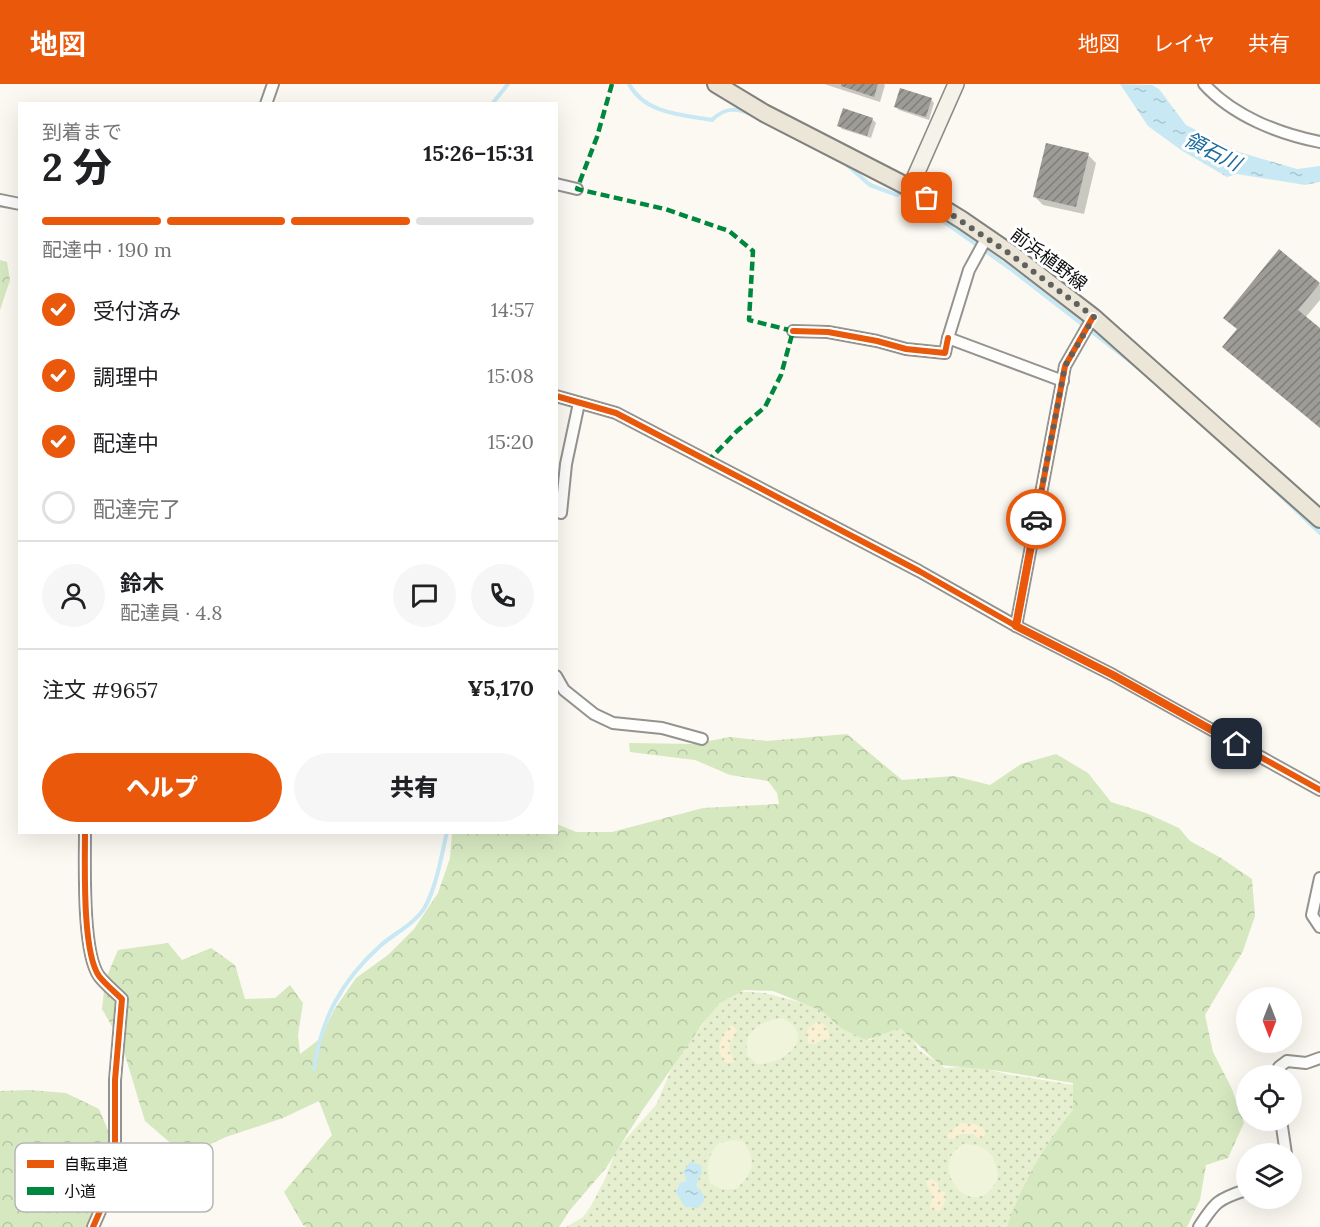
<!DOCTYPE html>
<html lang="ja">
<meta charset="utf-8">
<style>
body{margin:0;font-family:Lora,"Noto Sans JP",serif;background:#f6f6f6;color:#202124;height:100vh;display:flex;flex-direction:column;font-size:22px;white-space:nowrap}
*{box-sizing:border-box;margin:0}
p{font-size:20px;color:#757577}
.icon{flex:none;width:33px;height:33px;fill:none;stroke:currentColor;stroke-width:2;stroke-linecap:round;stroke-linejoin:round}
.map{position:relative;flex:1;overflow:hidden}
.sheet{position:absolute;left:18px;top:18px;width:540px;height:732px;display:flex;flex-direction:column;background:#fff;border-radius:0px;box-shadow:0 6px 24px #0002}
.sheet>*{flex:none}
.needle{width:39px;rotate:180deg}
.fabs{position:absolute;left:1236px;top:903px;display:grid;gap:12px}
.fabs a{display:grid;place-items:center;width:66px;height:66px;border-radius:50%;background:#fff;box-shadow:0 6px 24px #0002;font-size:30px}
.pin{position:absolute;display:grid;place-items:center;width:51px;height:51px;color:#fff;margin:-26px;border-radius:12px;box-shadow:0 3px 9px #0006}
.courier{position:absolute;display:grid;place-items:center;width:60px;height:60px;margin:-30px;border:4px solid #ea580c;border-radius:50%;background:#fff;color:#222;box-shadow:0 2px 8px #0007}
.overview em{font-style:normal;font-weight:800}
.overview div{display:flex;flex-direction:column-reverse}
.overview{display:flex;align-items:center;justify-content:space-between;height:102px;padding:0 24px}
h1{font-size:39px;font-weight:800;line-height:45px}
.bar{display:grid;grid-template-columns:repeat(4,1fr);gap:9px 6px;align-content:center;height:72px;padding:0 24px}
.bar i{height:8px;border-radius:4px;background:#e0e0e0}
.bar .current{background:#ea580c}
.bar p{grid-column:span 4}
.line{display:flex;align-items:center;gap:15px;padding:0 24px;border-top:2px solid #e0e0e0}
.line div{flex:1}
.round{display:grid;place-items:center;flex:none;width:63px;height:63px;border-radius:32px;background:#f6f6f6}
ol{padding:0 24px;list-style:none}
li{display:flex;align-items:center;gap:18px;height:66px}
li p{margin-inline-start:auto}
li .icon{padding:6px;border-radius:50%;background:#ea580c;color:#fff;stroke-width:4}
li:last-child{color:#757577}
li i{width:33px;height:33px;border:3px solid #e0e0e0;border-radius:50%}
.cta{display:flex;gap:12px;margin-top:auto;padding:12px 24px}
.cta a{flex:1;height:69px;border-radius:36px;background:#ea580c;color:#fff;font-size:24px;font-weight:800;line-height:69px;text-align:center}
.cta a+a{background:#f6f6f6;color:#202124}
header{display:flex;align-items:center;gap:36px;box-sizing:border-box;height:84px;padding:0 30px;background:#ea580c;color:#fff}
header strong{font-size:28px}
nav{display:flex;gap:33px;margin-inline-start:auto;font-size:21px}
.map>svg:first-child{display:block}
.grass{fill:url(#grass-dots)}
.forest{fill:url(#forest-crowns)}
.sand{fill:url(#sand-dots)}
.pitch{fill:#eff4db}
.water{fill:url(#water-ripples)}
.shadow{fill:#0003}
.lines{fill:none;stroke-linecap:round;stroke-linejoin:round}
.stream{stroke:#c8e8f4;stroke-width:4}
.building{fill:url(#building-hatch)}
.street-casing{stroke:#949390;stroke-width:14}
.secondary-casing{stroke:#8b8a86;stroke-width:18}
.primary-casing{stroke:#81817d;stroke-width:20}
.street{stroke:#fefefd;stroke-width:10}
.secondary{stroke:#f5f3e9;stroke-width:15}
.primary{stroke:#ece6d8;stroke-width:16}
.quiet{stroke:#00873e;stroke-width:4.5;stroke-dasharray:9 4.5;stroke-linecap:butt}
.cycleway-casing{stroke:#fff;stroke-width:10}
.cycleway{stroke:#e8590c;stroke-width:6}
.done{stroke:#60605d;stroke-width:6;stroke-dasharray:0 10.8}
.route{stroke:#ea580c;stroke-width:8}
.labels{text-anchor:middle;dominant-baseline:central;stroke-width:6;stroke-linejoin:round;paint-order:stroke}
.street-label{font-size:18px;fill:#0d0d0d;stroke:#fff}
.water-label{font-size:20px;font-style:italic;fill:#176a9f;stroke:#fff}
.key{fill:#fff;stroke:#b6b6b6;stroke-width:1.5}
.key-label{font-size:16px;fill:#0d0d0d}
</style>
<header>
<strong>地図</strong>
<nav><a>地図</a><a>レイヤ</a><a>共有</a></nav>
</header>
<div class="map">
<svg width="1320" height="1143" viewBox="0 0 1320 1143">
<defs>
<pattern id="grass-dots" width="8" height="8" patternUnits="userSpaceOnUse" patternTransform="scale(1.5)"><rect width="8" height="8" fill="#e6f0d1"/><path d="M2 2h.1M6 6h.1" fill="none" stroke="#c4cdb2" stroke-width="1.8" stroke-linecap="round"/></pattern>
<pattern id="forest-crowns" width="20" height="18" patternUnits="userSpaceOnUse" patternTransform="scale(1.5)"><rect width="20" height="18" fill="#d6e8c0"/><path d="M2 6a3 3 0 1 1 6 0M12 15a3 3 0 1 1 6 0" fill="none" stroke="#b6c6a4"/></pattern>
<pattern id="sand-dots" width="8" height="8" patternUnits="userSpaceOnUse" patternTransform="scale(1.5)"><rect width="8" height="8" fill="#faf0d3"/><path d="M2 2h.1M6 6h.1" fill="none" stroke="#d5cdb4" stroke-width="1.8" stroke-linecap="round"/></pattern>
<pattern id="water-ripples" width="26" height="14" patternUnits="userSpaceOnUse" patternTransform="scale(1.5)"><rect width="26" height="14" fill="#c8e8f4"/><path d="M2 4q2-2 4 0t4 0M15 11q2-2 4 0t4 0" fill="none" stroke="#abc6d0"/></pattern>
<pattern id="building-hatch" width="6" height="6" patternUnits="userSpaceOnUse" patternTransform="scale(1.5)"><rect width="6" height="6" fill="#9e9c97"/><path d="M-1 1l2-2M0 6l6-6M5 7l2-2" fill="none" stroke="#7f7e7a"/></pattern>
</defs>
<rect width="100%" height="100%" fill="#fbf9f1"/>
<polygon class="grass" points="735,907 765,909 822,924 842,945 870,956 895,939 903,940 919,966 945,984 976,982 1006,990 1074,1001 1076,1025 1009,1143 566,1143 583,1133 591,1122 605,1095 616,1066 656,1021 680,965 701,943 711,927"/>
<g class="forest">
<polygon points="0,176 7,178 10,196 0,226"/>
<path d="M847,650l55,46 52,-4 36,9 31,-21 35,-10 32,19 23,29 35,11 33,15 11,13 31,17 31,21 3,37 -12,35 -38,64 8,37 18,35 13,36 -16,35 -22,7 -6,35 -13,27h-180c14,-42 38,-83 66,-117v-27l-80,-13 -53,-5 -40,-37 -34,12 -24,-11 -20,-18 -49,-20 -29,-1 -24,13 -17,20 -61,88 -36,57 -36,42 -11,17h-252l-4,-2 -19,-33 48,-57 -13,-34 -36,17 -57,19 -33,15 -18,-5 -30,-26 -24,-79 -19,-33 3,-28 13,-31 50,-7 14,17 29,-12 24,17 10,34 30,-1 15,-13 13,18 -5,32 2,19 21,-16 13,-28 22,-32 32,-23 26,-26 24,-36 12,-35 2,-25 104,-1 1,-8 19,8h36l91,-24 76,-4 -2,-11 -9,-12 -38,-6 -35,-15 -65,-8 -1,-9 65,1 36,-7 37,4z"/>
<polygon points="29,1006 66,1009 99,1025 113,1058 107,1094 89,1143 0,1143 0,1007"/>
</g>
<g class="sand">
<path d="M817,938c9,1 13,8 12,17l-8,1 -6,4 -7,-1 -1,-14z"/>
<path d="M732,941l5,5 -8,16 5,17h-8c-11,-12 -7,-28 6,-38z"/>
<polygon points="960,1039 975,1040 984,1045 985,1051 979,1055 973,1050 959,1050 957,1054 949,1055 947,1051"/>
<path d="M933,1095l5,4 1,8 6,1c2,9 -1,12 -5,19l-9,-1 -1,-6c7,-9 -3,-14 -4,-24z"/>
</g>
<g class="pitch">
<path d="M782,934c35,15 6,47 -25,46l-9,-8c-1,-5 -2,-10 -1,-15 2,-14 23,-22 35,-23z"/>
<path d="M734,1056l8,1c16,18 11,33 -6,48h-15l-11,-6c-5,-15 -2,-29 9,-40z"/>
<path d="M964,1060c25,2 32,10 34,35 -3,5 -7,11 -12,15 -27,16 -56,-34 -22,-50z"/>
</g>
<g class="water">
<polygon points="1120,0 1152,1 1159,5 1186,41 1239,68 1297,85 1320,82 1320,98 1305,101 1237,90 1227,93 1181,66 1148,42"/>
<polygon points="690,1078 701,1081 702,1088 696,1101 704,1112 704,1117 698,1124 685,1123 676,1108 680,1099 686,1097 686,1093 683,1088"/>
</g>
<g class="shadow">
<polygon points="824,0 884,0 885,1 880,18"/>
<polygon points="931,15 934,19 929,36 899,26 895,22"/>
<polygon points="872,35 876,39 871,54 842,45 839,41"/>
<polygon points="1088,71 1096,79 1084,130 1043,121 1035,113"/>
<polygon points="1280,168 1320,201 1320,216 1305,234 1320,246 1320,343 1224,263 1238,246"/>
</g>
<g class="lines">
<g class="stream">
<path d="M629,0c16,30 54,31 83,36 12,-12 24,-13 38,-6"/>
<polyline points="492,20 508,0"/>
<polyline points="847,81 870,101 897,111 902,108 1011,185 1140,285"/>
<polyline points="1262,394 1320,449"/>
<path d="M314,985c7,-50 28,-89 66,-123 13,-12 35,-22 45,-39 12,-22 16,-50 22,-75"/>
</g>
</g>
<g class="building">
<polygon points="841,0 878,0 874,13 841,2"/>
<polygon points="900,4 932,14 926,33 894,23"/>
<polygon points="843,24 873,34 867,52 837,42"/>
<polygon points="1046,59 1089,69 1076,123 1033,113"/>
<polygon points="1279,165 1320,199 1298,226 1320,244 1320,344 1222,263 1237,245 1223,234"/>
</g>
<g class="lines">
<defs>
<g id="street">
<path d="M1204,0c29,32 75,50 116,58"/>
<polyline points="266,20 273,0"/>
<polyline points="556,100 577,105"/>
<polyline points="0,116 20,120"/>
<polyline points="987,153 969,186 948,254 1063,297"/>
<polyline points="793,247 828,248 877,257 906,265 945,269 948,254"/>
<polyline points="556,312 616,329 919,487 1016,542 1113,591 1320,706"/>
<polyline points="561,429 566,380 579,319"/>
<polyline points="1016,542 1065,282 1093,233"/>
<polyline points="556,592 564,606 594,630 613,639 662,644 702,655"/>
<path d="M85,748c0,32 -3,120 14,144 6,8 16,16 23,23l-7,81v97l-22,50"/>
<polyline points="1320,794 1312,831 1320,843"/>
<polyline points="1279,992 1279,983 1287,977 1306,979 1320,974"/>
<polyline points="1281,1036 1286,1070"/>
<path d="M1199,1143c16,-25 19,-28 47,-37"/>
</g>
<polyline id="secondary" points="910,104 956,0"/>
<polyline id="primary" points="716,0 764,29 910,104 962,136 1010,169 1093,233 1320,435"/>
</defs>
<use href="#street" class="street-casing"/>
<use href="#secondary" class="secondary-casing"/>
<use href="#primary" class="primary-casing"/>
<use href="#street" class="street"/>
<use href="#secondary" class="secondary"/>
<use href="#primary" class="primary"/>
<polyline class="quiet" points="612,0 597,53 577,105 665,125 729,147 753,167 749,236 793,247 781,291 765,323 737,347 708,377"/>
<defs>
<g id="cycleway">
<polyline points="793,247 828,248 877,257 906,265 945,269 948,254"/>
<polyline points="556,312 616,329 919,487 1016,542 1113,591 1320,706"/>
<polyline points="1016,542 1065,282 1093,233"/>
<path d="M85,748c0,32 -3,120 14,144 6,8 16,16 23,23l-7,81v97l-22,50"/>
</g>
</defs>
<use href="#cycleway" class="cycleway-casing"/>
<use href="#cycleway" class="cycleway"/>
</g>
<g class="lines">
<polyline class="done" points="927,114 1010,170 1094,233 1065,282 1036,435"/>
<polyline class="route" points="1036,435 1016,542 1113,591 1237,660"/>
</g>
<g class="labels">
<g class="street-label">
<text transform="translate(1049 175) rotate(37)">前浜植野線</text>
</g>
<g class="water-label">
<text transform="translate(1213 67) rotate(27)">領石川</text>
</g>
</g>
<rect x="15" y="1059" width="198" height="69" rx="9" class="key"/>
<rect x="27" y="1076" width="27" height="8" fill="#e8590c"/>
<rect x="27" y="1103" width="27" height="8" fill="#00873e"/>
<g class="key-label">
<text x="64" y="1086">自転車道</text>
<text x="64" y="1113">小道</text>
</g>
</svg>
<div class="fabs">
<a><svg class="needle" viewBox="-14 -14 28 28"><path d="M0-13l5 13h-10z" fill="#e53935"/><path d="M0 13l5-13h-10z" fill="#757577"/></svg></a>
<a><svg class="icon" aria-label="locate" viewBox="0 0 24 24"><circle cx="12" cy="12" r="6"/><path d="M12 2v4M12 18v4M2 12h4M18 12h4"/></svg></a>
<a><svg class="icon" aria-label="layers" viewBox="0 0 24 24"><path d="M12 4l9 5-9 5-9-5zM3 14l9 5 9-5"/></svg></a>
</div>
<div class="pin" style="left:927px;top:114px;background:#ea580c"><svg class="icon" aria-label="bag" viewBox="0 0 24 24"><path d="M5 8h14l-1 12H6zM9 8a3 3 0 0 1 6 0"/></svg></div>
<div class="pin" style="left:1237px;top:660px;background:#1f2937"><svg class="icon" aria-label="home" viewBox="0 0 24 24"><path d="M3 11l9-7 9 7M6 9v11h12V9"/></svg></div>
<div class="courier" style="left:1036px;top:435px"><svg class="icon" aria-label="car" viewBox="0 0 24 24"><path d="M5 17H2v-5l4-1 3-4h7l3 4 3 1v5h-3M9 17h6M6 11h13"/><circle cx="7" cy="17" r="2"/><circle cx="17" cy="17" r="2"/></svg></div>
<section class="sheet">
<div class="overview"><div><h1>2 分</h1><p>到着まで</p></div><em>15:26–15:31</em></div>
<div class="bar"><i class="current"></i><i class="current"></i><i class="current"></i><i></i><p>配達中 · 190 m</p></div>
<ol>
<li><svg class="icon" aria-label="check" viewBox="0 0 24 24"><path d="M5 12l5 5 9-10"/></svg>受付済み<p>14:57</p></li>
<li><svg class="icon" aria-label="check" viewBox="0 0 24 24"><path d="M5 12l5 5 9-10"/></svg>調理中<p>15:08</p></li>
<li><svg class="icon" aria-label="check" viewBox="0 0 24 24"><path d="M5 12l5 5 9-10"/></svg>配達中<p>15:20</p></li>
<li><i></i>配達完了</li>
</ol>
<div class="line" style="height:108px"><a class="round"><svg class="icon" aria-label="person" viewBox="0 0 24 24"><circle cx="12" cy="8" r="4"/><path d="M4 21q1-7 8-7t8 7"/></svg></a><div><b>鈴木</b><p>配達員 · 4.8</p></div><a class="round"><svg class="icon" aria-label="chat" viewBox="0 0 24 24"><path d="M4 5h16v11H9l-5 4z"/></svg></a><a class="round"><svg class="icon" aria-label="phone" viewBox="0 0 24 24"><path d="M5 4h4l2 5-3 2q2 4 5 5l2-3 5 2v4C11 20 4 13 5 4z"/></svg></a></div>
<div class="line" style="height:78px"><div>注文 #9657</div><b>¥5,170</b></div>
<div class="cta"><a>ヘルプ</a><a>共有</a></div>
</section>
</div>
